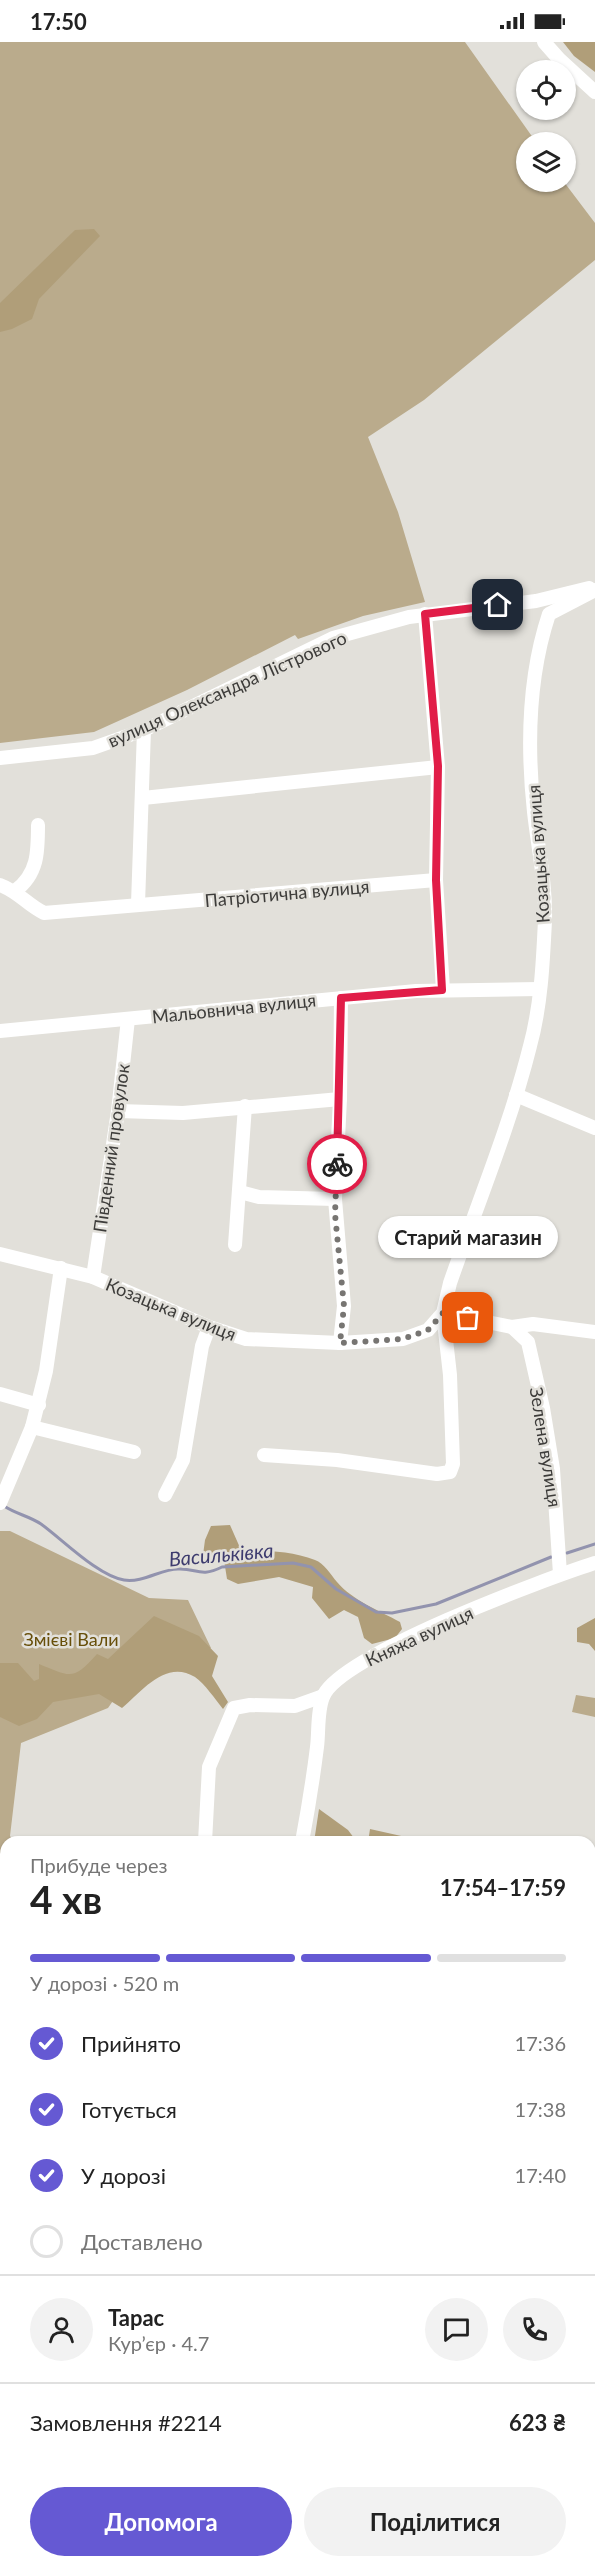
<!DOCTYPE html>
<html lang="uk">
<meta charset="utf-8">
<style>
body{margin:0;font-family:Lato,sans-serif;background:#f2f2f2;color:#222;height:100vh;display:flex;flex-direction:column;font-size:22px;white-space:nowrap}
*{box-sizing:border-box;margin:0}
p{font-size:20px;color:#767676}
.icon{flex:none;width:33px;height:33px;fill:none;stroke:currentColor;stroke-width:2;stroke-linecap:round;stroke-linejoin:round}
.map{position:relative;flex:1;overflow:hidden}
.sheet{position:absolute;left:0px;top:1794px;width:596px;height:732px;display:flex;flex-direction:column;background:#fff;border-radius:18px 18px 0 0;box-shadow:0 2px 4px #0004}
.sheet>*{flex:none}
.controls{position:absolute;left:516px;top:18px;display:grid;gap:12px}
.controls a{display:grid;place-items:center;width:60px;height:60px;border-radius:50%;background:#fff;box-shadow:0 2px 4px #0004;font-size:30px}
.pin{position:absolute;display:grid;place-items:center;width:51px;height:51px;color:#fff;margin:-26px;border-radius:12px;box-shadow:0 3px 9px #0006}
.courier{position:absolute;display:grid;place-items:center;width:60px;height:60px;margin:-30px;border:4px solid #e11d48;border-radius:50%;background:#fff;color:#222;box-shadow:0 2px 8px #0007}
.bubble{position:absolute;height:42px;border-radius:21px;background:#fff;box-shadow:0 2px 4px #0004;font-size:20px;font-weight:700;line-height:42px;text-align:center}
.head em{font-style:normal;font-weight:700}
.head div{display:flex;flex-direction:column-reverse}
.head{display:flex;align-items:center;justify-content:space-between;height:102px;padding:0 30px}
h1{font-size:39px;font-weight:700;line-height:45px}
.bar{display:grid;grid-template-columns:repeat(4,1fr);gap:9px 6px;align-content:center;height:72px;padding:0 30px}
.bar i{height:8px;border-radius:4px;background:#e0e0e0}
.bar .selected{background:#6559d3}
.bar p{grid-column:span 4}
.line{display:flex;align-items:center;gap:15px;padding:0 30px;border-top:2px solid #e0e0e0}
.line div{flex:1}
.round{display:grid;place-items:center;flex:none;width:63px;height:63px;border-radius:32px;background:#f2f2f2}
ol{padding:0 30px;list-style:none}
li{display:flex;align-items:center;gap:18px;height:66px}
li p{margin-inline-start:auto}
li .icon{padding:6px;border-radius:50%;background:#6559d3;color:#fff;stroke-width:4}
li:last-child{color:#767676}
li i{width:33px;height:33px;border:3px solid #e0e0e0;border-radius:50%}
.button{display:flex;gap:12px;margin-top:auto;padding:12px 30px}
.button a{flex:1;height:69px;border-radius:36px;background:#6559d3;color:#fff;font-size:24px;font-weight:700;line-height:69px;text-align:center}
.button a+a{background:#f2f2f2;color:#222}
.status{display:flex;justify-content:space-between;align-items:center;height:42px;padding:0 30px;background:#fff;direction:ltr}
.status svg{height:16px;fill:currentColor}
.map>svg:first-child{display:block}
.green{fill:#baab8c}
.forest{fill:#b09e79}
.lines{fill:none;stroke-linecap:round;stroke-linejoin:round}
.stream{stroke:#9293ae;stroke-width:3}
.minor{stroke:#fff;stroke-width:14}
.major{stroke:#bfbfec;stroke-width:16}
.done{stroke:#777572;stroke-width:6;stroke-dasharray:0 10.8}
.route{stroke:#e11d48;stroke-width:8}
.labels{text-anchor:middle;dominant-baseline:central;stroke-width:5;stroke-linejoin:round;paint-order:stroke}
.street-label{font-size:18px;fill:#3d3c3a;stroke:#e2e0da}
.park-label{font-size:18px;fill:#674e09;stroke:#e2e0da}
.water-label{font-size:20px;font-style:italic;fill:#3d3b6e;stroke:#e2e0da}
</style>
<div class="status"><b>17:50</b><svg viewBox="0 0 49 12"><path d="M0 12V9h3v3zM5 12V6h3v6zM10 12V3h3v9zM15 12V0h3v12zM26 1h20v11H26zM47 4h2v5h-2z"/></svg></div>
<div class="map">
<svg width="595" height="2526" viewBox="0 0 595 2526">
<rect width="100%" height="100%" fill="#e2e0da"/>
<g class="green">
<polygon points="0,0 465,0 536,100 526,100 526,140 564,140 595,181 595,218 424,358 368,395 398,470 425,560 363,574 298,597 295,593 187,648 94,690 0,701"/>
<polygon points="0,1489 10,1489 149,1556 188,1558 211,1606 131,1633 108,1666 21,1701 10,1794 14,1800 6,1800 6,1921 0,1924"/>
<polygon points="576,1653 595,1656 595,1675 572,1670"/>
<polygon points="239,2520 528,2520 539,2526 228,2526"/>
</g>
<g class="forest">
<polygon points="563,0 595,0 595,30 574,14"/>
<polygon points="94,187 100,194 39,257 32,277 12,287 0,290 0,261 75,188"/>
<path d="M230,1483l11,25c24,0 51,1 74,10 9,3 16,15 22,22 15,18 43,29 63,40l2,7 -7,9 -23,6 -8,-6 -6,-21 -14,-7 -15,9 -17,-21 1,-11 -34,-10 -41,7 -11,-5 -3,-19 -21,-5 2,-15 6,-14z"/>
<path d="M154,1574l45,20 19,20 -6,20 16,26 -5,7c-8,-10 -18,-25 -28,-32 -29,-18 -53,14 -73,31l-23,-14 -46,8 -16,17 -18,7 -19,-9v-54h18l16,18 5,-2v-15c32,13 34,17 58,-10l11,5z"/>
<polygon points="595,1576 595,1609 589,1602 577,1600 577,1586"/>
<polygon points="319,1767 348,1788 357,1800 314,1800"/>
<polygon points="370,1787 428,1800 368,1800"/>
<polygon points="595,2266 595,2345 590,2343 590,2270"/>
</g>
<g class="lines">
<g class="stream">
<path d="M4,1464c12,8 25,10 37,18 21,15 57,52 83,56 19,3 37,-11 54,-11 19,-1 22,9 44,-2l71,-4 18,4 25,22 40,23 16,1 44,-9 115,-47"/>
<polyline points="567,1511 595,1502"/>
</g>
<g class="minor">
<polyline points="544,0 559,17 595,50"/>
<polyline points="425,572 438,725 436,838 443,948"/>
<polyline points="0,716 93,706 144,688 333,596 409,575 536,559 589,546"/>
<polyline points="143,756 438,725"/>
<path d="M0,843c19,7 26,19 44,28l392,-33"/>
<path d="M15,849c23,-17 23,-39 23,-66"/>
<polyline points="138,862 144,688"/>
<polyline points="0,989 416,949 539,947"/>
<polyline points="516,1053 595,1086"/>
<polyline points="118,1069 183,1071 340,1057"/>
<polyline points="240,1150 259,1155 335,1157"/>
<polyline points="235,1203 245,1064"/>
<path d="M0,1212l93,23 116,50 37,12 94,4 63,-4 25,-9 15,-17 7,-30c27,-78 60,-157 80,-237 11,-40 13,-84 15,-126 1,-36 -7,-72 -11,-108 -7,-65 -6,-135 15,-198l46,-24"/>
<polyline points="61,1226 46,1329 32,1385 134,1410"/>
<polyline points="93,1235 118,1069 128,977"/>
<polyline points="512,1285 528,1300 543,1366 553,1427 560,1532"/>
<polyline points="340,1301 344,1264 335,1157 340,1057 341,956"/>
<polyline points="0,1352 39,1363"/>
<polyline points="264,1413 337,1418 437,1432 450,1430 453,1422 450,1333 443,1271 512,1285 533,1282 595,1290"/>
<polyline points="165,1453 183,1418 202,1304 209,1285"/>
<polyline points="0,1461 32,1385"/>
<polyline points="205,1800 209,1725 234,1666 250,1663 295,1664 323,1654"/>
<path d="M302,1800c6,-32 11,-63 15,-95 2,-15 0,-36 6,-50 14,-41 225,-119 272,-134"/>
<polyline points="590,2042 595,2086"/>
<polyline points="590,2372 595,2371"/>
<polyline points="0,2381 6,2380"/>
<polyline points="0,2473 6,2484"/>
<polyline points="25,2521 36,2520"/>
<polyline points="348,2526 362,2520"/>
<polyline points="437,2526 438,2520"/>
</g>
<g class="major">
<polyline points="0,2278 6,2279"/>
<polyline points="556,2520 567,2526"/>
</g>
</g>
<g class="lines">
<polyline class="done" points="337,1122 335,1172 344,1264 340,1301 403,1297 428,1288 443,1271 468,1276"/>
<polyline class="route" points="337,1122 341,956 442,948 436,838 438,724 425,572 498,563"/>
</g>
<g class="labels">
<g class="street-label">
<text transform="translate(227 647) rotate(-24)">вулиця Олександра Лістрового</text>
<text transform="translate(538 812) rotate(-94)">Козацька вулиця</text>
<text transform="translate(287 851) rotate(-5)">Патріотична вулиця</text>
<text transform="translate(234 966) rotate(-6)">Мальовнича вулиця</text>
<text transform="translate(111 1106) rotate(-82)">Південний провулок</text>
<text transform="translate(171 1267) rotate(22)">Козацька вулиця</text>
<text transform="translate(546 1405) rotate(81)">Зелена вулиця</text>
<text transform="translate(419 1594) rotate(-25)">Княжа вулиця</text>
</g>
<g class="park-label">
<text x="71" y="1597">Змієві Вали</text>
</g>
<g class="water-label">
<text transform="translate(221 1512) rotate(-5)">Васильківка</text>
</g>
</g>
</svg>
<div class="controls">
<a><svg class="icon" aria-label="locate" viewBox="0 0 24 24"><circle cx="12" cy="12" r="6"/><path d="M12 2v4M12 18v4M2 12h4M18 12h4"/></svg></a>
<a><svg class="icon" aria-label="layers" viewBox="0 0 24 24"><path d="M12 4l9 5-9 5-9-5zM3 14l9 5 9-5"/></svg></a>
</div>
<div class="pin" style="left:468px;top:1276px;background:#ea580c"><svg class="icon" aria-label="bag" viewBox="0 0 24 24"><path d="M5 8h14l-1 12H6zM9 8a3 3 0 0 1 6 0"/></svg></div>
<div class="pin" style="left:498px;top:563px;background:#1f2937"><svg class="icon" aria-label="home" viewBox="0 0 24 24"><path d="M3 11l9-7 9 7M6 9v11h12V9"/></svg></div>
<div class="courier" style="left:337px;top:1122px"><svg class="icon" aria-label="bike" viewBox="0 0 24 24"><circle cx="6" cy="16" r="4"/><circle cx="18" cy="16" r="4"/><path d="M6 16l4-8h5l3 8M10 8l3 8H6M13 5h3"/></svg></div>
<div class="bubble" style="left:378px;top:1174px;width:180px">Старий магазин</div>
<section class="sheet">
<div class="head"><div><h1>4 хв</h1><p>Прибуде через</p></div><em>17:54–17:59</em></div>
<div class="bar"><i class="selected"></i><i class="selected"></i><i class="selected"></i><i></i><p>У дорозі · 520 m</p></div>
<ol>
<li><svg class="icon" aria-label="check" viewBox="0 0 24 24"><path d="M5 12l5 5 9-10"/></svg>Прийнято<p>17:36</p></li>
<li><svg class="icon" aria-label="check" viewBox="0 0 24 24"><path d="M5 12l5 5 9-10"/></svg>Готується<p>17:38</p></li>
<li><svg class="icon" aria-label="check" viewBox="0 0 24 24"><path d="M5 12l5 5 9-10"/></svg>У дорозі<p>17:40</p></li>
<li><i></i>Доставлено</li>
</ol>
<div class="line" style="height:108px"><a class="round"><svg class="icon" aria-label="person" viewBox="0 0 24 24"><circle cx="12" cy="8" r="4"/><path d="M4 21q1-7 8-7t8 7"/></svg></a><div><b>Тарас</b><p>Кур’єр · 4.7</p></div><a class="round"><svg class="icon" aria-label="chat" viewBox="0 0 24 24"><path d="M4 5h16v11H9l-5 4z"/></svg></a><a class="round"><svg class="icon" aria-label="phone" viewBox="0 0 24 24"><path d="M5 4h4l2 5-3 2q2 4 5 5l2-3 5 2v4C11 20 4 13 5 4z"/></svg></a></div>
<div class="line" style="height:78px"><div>Замовлення #2214</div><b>623 ₴</b></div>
<div class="button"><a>Допомога</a><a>Поділитися</a></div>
</section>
</div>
